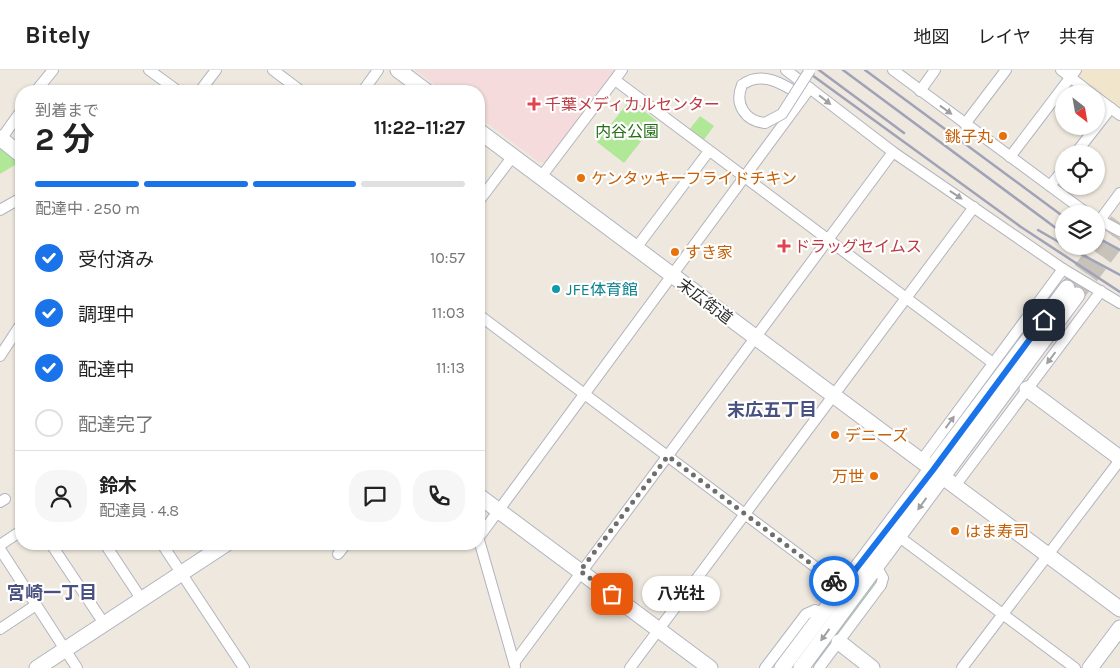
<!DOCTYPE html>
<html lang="ja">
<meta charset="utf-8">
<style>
body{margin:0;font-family:Karla,"Noto Sans JP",sans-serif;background:#f6f6f6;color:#222;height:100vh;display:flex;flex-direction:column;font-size:19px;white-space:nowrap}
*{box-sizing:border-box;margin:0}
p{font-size:16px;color:#767676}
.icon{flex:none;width:28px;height:28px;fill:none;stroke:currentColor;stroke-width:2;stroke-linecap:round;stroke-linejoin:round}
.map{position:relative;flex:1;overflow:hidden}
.drawer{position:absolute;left:15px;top:15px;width:470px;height:465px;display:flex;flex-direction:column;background:#fff;border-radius:20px;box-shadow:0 1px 4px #0004}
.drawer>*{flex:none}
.needle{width:32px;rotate:149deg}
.controls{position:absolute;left:1055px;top:15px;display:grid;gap:10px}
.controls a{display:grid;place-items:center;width:50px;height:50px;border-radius:50%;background:#fff;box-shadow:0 1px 4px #0004;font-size:25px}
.pin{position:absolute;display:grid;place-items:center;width:42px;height:42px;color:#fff;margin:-21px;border-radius:10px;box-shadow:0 2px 8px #0006}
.courier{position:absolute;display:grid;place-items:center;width:50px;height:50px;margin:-25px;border:4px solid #1a73e8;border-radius:50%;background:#fff;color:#222;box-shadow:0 1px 6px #0007}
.bubble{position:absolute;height:35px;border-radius:18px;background:#fff;box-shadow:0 1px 4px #0004;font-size:16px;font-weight:700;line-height:35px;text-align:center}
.overview em{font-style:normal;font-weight:700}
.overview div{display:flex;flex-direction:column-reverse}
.overview{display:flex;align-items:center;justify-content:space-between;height:85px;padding:0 20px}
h1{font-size:32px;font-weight:700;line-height:38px}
.bar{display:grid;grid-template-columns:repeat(4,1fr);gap:8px 5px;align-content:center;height:60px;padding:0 20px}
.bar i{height:6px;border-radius:4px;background:#e0e0e0}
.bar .on{background:#1a73e8}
.bar p{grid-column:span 4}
.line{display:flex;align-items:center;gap:12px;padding:0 20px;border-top:1px solid #e0e0e0}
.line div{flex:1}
.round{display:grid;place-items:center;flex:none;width:52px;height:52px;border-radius:20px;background:#f6f6f6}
ol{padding:0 20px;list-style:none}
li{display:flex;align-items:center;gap:15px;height:55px}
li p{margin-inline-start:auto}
li .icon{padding:5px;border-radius:50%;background:#1a73e8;color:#fff;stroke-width:4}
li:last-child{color:#767676}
li i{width:28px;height:28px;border:2px solid #e0e0e0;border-radius:50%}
header{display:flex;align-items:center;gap:30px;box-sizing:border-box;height:70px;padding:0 25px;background:#fff;border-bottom:1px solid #e0e0e0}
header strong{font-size:24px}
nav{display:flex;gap:28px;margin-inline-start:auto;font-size:18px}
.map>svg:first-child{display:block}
.education{fill:#f1e6cc}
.medical{fill:#f5dbdb}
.green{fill:#b0e897}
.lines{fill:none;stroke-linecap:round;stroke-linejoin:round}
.secondary-tunnel{stroke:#c7c2ba;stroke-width:15;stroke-dasharray:15 8;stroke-linecap:butt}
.street-casing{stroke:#b2b4c0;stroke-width:12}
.secondary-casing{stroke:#b2b4c0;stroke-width:17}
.street{stroke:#fff;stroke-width:10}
.secondary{stroke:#fff;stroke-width:15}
.rail{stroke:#a0a2b7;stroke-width:2.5}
.street-bridge-casing{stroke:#b2b4c0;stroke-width:12;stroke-linecap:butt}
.street-bridge{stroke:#fff;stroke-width:10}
.oneway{fill:#a0a0a0}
.done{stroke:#706e6a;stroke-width:5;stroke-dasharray:0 9}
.route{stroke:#1a73e8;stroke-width:6}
.health-dot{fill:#e0444e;stroke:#fff;stroke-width:2}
.food-dot{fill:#e8710a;stroke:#fff;stroke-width:2}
.culture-dot{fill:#0f9aa8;stroke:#fff;stroke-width:2}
.labels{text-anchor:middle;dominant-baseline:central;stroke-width:4.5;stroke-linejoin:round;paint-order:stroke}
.health-label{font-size:16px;fill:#be3a42;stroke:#fff;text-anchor:start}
.park-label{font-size:16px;fill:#256f16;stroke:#fff}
.food-label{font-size:16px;fill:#c56008;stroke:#fff;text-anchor:start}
.culture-label{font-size:16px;fill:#0d838f;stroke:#fff;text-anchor:start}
.street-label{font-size:16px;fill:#2c2c2c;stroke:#fff}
.neighbourhood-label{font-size:18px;font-weight:bold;fill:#495180;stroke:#fff}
</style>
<header>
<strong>Bitely</strong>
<nav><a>地図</a><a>レイヤ</a><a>共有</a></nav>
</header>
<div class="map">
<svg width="1120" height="598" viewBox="0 0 1120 598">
<rect width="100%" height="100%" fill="#eee8de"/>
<polygon class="education" points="1080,0 1120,0 1120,40 1079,9 1078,3"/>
<polygon class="medical" points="415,0 614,0 545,93 539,92 479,47 479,21 444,21"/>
<g class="green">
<polygon points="630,30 657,51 624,93 597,72"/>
<polygon points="700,46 714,56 703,71 689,60"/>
<polygon points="0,77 20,92 0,104"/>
<polygon points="876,506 877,513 816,595 809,596"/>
</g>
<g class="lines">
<g class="secondary-tunnel">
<polyline points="1067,218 1120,147"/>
<polyline points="1077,225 1120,168"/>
</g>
<defs>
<g id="street">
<polyline points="149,0 178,21"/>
<polyline points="273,0 301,21"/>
<polyline points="786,0 893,82 1063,199 1120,233"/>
<polyline points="893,0 1088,144"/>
<polyline points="1061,0 1092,24"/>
<polyline points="615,10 993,293"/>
<path d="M742,15c20,-15 42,-1 61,12"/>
<polyline points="36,21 53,0"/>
<polyline points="200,21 216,0"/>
<polyline points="363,21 378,0"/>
<polyline points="920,21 935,0"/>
<polyline points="1096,27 1120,45"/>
<polyline points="965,54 1006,0"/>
<polyline points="1,69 21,41"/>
<polyline points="1075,84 1111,38"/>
<polyline points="1010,87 1076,0"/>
<polyline points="541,107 622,0"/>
<polyline points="1050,116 1064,99"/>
<polyline points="479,131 513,86"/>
<polyline points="0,140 21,128"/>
<polyline points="1096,148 1120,161"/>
<polyline points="1100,150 1120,123"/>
<polyline points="636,178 709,81"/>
<polyline points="479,245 842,517"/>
<polyline points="0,286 21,254"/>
<polyline points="921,391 1063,199"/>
<polyline points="955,416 1101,221"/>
<polyline points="0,432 5,429"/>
<polyline points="898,466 1075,598"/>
<polyline points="479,467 810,18"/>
<polyline points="479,470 515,596"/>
<polyline points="51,474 105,555"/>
<polyline points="105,474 142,530"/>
<polyline points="162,474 244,598"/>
<polyline points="0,475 21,461"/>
<polyline points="0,479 77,598"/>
<polyline points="338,484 346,474"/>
<polyline points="0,559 36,535"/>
<polyline points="514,593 893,82"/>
<polyline points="630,598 974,137"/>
<polyline points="765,598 806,544 815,540 823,543"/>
<polyline points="819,598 881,515 883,508 876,496"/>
<polyline points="962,598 1120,390"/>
</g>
<g id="secondary">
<polyline points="398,0 426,21"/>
<polyline points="479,61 1120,539"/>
<polyline points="0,68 21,85"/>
<polyline points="1027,319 1120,388"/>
<polyline points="479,426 710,598"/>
<polyline points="839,572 872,598"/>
<polyline points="37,598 226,474"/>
<polyline points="782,598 1067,218"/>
<polyline points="801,598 1077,225"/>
<polyline points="1090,598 1120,558"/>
</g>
</defs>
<use href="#street" class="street-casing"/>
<use href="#secondary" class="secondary-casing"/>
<use href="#street" class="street"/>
<use href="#secondary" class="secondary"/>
<g class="rail">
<polyline points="805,0 1021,157 1120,222"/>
<polyline points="819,0 904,63"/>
<polyline points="843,0 1064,164"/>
<polyline points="865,0 1064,147"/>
<polyline points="1038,160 1064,175"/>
<polyline points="1096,167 1120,180"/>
<polyline points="1066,176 1120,205"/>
</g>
<defs>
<path id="street-bridge" d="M742,15c-8,19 3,36 23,38l17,-9 28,-44"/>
</defs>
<use href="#street-bridge" class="street-bridge-casing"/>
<use href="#street-bridge" class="street-bridge"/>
</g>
<defs><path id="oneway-solid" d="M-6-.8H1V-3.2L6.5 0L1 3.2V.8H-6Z" transform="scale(1.25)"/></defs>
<g class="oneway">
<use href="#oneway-solid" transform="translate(825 30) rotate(38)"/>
<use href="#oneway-solid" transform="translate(946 40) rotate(36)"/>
<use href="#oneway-solid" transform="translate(956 125) rotate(34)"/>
<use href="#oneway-solid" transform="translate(1051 288) rotate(127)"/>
<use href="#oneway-solid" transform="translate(950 352) rotate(-54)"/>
<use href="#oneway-solid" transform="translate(922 434) rotate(126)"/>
<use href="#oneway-solid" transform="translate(825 565) rotate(126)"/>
</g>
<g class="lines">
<polyline class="done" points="612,524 580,501 668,386 834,511"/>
<polyline class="route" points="834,511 842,517 933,400 1044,250"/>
</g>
<g class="health-dot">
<path d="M531.5 26.5h5v5h5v5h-5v5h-5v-5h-5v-5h5z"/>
<path d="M781.5 168.5h5v5h5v5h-5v5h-5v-5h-5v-5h5z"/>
</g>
<g class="food-dot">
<circle cx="1003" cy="66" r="5"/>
<circle cx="581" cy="108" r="5"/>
<circle cx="675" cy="182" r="5"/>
<circle cx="835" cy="365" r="5"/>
<circle cx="874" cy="406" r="5"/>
<circle cx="955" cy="461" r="5"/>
</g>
<circle class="culture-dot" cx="556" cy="219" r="5"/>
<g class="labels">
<g class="health-label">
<text x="545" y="34">千葉メディカルセンター</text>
<text x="794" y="176">ドラッグセイムス</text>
</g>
<g class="park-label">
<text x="627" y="61">内谷公園</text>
</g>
<g class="food-label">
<text x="993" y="66" text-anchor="end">銚子丸</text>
<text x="591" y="108">ケンタッキーフライドチキン</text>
<text x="685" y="182">すき家</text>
<text x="845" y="365">デニーズ</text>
<text x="864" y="406" text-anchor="end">万世</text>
<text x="965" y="461">はま寿司</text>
</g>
<g class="culture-label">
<text x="566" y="219">JFE体育館</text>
</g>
<g class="street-label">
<text transform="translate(705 231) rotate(37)">末広街道</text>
</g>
<g class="neighbourhood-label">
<text x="772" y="340">末広五丁目</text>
<text x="52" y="523">宮崎一丁目</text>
</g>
</g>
</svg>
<div class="controls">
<a><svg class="needle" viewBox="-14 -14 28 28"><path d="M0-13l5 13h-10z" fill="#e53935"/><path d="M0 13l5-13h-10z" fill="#767676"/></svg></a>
<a><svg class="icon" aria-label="locate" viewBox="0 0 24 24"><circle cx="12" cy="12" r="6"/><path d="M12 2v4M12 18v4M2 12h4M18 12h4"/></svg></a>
<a><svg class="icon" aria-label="layers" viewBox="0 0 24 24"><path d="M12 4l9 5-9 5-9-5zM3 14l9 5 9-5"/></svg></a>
</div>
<div class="pin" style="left:612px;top:524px;background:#ea580c"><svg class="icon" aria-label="bag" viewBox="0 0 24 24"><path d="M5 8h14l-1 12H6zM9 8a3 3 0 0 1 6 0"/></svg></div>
<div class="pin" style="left:1044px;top:250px;background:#1f2937"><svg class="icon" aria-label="home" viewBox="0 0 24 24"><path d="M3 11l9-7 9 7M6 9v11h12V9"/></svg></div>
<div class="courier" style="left:834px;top:511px"><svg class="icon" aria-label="bike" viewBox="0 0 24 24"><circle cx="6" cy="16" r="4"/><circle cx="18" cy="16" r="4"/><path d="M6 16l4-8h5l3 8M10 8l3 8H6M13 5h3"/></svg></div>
<div class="bubble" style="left:642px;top:506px;width:78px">八光社</div>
<section class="drawer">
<div class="overview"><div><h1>2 分</h1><p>到着まで</p></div><em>11:22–11:27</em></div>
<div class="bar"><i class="on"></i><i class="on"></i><i class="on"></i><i></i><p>配達中 · 250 m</p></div>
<ol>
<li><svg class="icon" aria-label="check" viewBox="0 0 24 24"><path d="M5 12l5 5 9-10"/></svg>受付済み<p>10:57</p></li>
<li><svg class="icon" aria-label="check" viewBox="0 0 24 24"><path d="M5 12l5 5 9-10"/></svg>調理中<p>11:03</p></li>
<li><svg class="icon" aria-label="check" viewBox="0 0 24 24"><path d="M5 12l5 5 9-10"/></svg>配達中<p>11:13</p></li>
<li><i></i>配達完了</li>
</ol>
<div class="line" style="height:90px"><a class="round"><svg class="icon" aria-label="person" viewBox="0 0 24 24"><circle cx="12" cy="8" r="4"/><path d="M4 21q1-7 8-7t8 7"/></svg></a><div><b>鈴木</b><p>配達員 · 4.8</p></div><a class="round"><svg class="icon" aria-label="chat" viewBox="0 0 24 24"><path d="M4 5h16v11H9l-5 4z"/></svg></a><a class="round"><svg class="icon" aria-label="phone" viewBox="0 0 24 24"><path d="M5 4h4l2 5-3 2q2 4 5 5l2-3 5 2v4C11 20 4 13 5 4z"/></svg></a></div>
</section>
</div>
